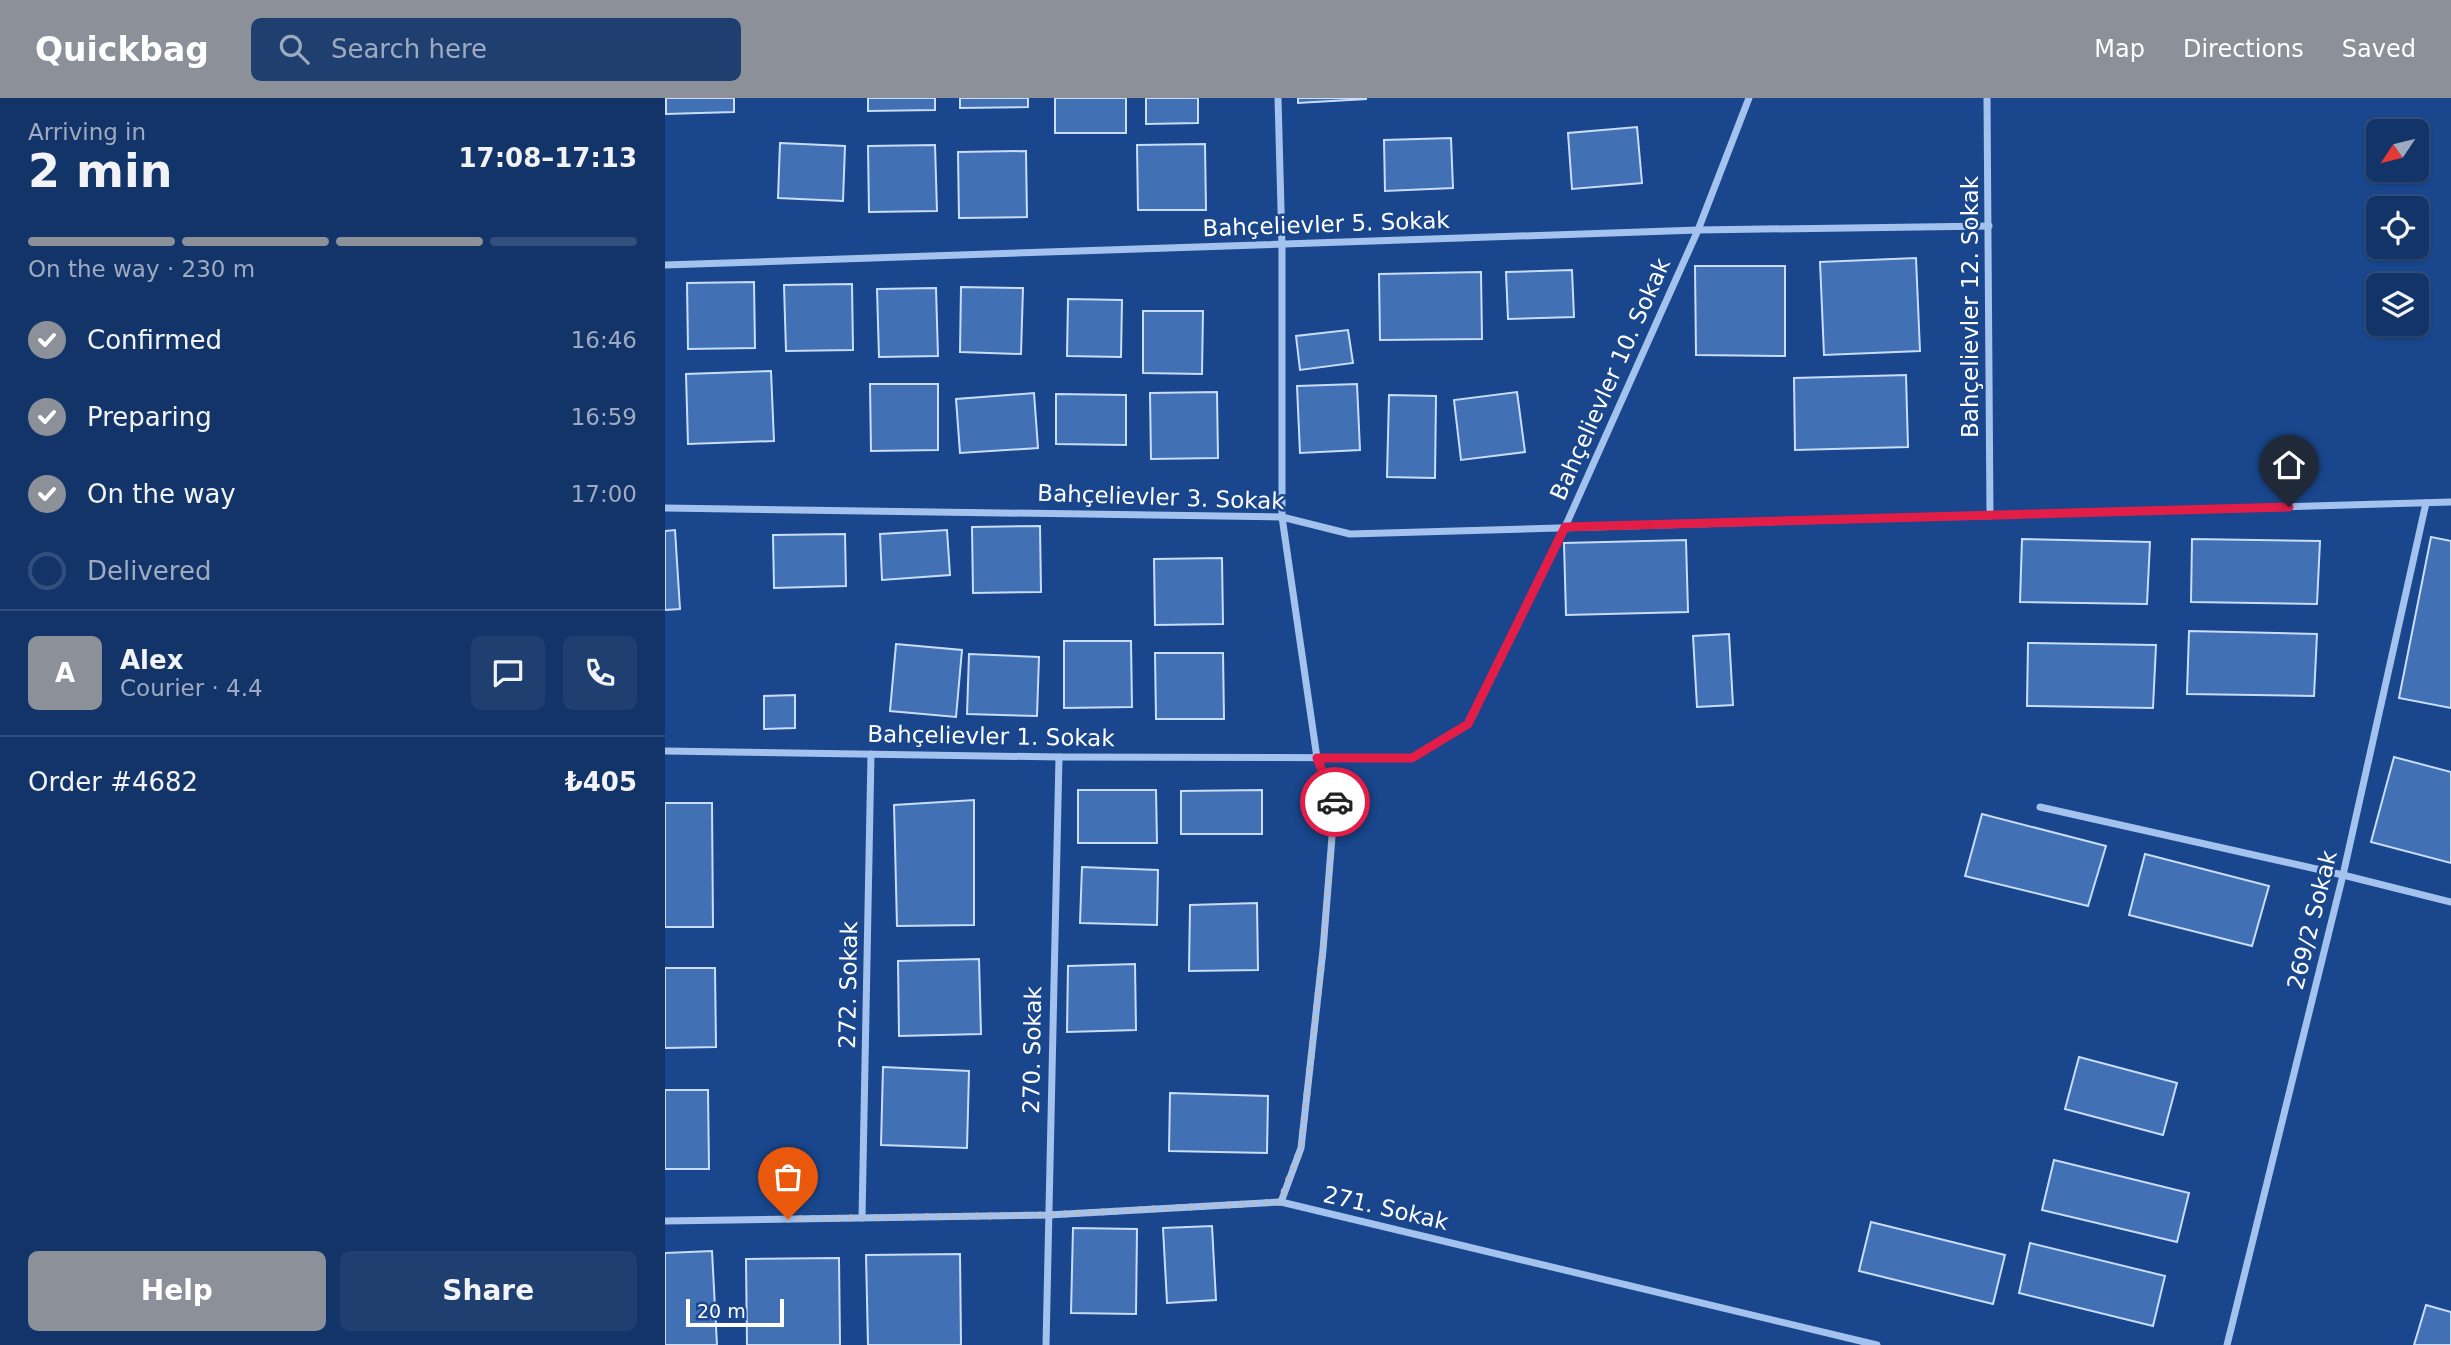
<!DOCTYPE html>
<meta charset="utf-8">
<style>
body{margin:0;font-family:"DejaVu Sans",sans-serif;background:#203f71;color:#f1f3f6;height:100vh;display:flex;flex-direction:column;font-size:26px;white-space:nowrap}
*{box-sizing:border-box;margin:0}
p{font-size:23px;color:#9daac0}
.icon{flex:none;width:38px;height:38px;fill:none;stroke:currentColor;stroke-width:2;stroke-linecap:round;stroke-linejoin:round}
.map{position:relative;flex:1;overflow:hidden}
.side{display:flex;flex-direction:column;background:#133469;width:665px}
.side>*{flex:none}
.needle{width:46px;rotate:235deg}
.controls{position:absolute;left:1701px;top:21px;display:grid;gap:14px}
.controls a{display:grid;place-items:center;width:63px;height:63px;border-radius:10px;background:#133469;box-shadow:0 2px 5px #0004,0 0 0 2px #324f7d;font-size:35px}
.scale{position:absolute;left:21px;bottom:18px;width:98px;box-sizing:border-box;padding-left:7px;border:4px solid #fff;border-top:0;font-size:19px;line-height:24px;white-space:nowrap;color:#fff;-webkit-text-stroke:5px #19468c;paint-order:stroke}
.pin{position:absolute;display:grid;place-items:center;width:60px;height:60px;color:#fff;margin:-72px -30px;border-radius:50% 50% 50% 0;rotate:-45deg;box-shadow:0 0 7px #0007}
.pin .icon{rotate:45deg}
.courier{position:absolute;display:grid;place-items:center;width:70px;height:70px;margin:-35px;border:5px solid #e11d48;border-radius:50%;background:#fff;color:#222;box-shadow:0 2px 9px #0007}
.summary em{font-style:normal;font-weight:700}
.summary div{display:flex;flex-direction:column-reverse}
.summary{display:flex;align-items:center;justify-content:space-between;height:119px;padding:0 28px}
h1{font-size:46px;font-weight:700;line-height:52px}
.bar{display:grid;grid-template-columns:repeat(4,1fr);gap:10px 7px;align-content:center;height:84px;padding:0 28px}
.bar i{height:9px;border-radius:5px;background:#324f7d}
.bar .active{background:#8c9099}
.bar p{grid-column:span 4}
.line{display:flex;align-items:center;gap:18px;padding:0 28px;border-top:2px solid #324f7d}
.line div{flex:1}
.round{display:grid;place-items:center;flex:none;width:74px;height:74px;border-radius:10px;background:#203f71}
ol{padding:0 28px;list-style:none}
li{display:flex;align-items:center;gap:21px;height:77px}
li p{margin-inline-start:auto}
li .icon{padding:7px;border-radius:50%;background:#8c9099;color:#fff;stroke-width:4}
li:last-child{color:#9daac0}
li i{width:38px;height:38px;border:4px solid #324f7d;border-radius:50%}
.button{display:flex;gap:14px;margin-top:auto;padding:14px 28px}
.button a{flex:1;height:80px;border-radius:10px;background:#8c9099;color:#fff;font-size:28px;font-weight:700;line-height:80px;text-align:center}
.button a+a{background:#203f71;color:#f1f3f6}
header{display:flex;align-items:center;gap:42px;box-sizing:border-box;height:98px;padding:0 35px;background:#8c9099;color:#fff}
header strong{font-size:33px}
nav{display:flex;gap:38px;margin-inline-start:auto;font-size:24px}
.search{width:490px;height:63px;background:#203f71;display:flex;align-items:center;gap:18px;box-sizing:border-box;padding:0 24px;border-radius:10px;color:#9daac0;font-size:26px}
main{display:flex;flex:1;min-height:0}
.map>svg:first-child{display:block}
.building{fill:#4170b4;stroke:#c9ddfa;stroke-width:2}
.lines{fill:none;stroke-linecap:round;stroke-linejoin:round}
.minor{stroke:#a4c2ee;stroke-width:7}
.done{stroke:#aebed7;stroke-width:7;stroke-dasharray:0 12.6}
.route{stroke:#e11d48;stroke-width:9}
.labels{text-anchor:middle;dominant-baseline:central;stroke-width:5;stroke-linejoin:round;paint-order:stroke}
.street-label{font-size:23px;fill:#fff;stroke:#19468c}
</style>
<header>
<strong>Quickbag</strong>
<div class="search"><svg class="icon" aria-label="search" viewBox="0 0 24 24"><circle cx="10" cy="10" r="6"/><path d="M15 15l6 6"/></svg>Search here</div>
<nav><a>Map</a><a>Directions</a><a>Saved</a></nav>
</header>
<main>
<section class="side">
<div class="summary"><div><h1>2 min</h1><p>Arriving in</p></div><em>17:08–17:13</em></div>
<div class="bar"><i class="active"></i><i class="active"></i><i class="active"></i><i></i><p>On the way · 230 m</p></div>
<ol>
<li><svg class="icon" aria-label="check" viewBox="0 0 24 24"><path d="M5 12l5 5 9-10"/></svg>Confirmed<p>16:46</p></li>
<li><svg class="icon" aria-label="check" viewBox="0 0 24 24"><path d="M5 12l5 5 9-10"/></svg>Preparing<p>16:59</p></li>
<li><svg class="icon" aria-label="check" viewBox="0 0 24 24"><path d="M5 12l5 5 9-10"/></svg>On the way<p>17:00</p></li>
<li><i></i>Delivered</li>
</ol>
<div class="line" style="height:126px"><b class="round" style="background:#8c9099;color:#fff">A</b><div><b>Alex</b><p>Courier · 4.4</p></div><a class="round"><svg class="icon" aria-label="chat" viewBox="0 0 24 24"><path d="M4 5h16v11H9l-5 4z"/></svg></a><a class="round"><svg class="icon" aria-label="phone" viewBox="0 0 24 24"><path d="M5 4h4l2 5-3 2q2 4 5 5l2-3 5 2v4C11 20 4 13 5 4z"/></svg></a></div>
<div class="line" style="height:91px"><div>Order #4682</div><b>₺405</b></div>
<div class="button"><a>Help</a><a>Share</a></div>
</section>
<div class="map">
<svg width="1786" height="1247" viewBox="0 0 1786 1247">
<rect width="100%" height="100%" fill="#19468c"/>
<g class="building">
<polygon points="1,0 69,0 69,14 1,16"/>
<polygon points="203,0 270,0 270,12 203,13"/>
<polygon points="295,0 363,0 363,9 295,10"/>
<rect x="390" y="0" width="71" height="35"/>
<polygon points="481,0 533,0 533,25 481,26"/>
<polygon points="633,0 701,0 701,1 633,5"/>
<polygon points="972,29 977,85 907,91 903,35"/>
<polygon points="786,40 788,90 720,93 719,42"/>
<polygon points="115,45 180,48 178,103 113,100"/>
<polygon points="540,46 541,112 473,112 472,47"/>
<polygon points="270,47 272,113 204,114 203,48"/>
<polygon points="361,53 362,119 294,120 293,54"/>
<polygon points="1251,160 1255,253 1159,257 1155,164"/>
<polygon points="1030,168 1120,168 1120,258 1031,257"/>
<polygon points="907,172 909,219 843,221 841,174"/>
<polygon points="816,174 817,241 715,242 714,176"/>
<polygon points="89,184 90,250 23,251 22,185"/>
<polygon points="187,186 188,252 121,253 119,187"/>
<polygon points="296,189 358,190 356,256 295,254"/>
<polygon points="271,190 273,258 214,259 212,191"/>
<polygon points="403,201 457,202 456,259 402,258"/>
<polygon points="478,213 538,213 537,276 478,275"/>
<polygon points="683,232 688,265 635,272 631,238"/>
<polygon points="106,273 109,343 23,346 21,276"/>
<polygon points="1241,277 1243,349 1130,352 1129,280"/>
<polygon points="205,286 273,286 273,352 206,353"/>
<polygon points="692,286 695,352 635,355 632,288"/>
<polygon points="552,294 553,360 486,361 485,295"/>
<polygon points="852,294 860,354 796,362 789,302"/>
<polygon points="369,295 373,350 295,355 291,301"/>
<polygon points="391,296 461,297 461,347 391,346"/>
<polygon points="724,297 771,298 770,380 722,379"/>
<polygon points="375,428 376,494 308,495 307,429"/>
<polygon points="10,432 15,511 0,512 0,433"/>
<polygon points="282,432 285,477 217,482 215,436"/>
<polygon points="180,436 181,488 109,490 108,437"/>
<polygon points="1766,439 1786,443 1786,610 1734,600"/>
<polygon points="1357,441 1485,444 1482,506 1355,504"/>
<polygon points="1527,441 1655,443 1652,506 1526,504"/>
<polygon points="1021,442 1023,514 901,517 899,445"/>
<polygon points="557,460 558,526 490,527 489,461"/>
<polygon points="1524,533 1652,536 1649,598 1522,596"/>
<polygon points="1064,536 1068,607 1032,609 1028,538"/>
<polygon points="399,543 466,543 467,609 399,610"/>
<polygon points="1363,545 1491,547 1488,610 1362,608"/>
<polygon points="231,546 297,552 291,619 225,613"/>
<polygon points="490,555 558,555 559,621 491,621"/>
<polygon points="304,556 374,559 372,618 302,616"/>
<polygon points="130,597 130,630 99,631 99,598"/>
<polygon points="1729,659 1786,674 1786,765 1706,744"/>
<polygon points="413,692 491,692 492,745 413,745"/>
<polygon points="597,692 597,736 516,736 516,693"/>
<polygon points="309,702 309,827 232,828 229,707"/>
<polygon points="0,705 47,705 48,829 0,829"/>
<polygon points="1317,716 1441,748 1423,808 1300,778"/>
<polygon points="1480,756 1604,788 1587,848 1464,817"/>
<polygon points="417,769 493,772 492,827 415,825"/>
<polygon points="592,805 593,872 524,873 525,807"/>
<polygon points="314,861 316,936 234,938 233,863"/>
<polygon points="470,866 471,932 402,934 403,868"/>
<polygon points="0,870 50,870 51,949 0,950"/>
<polygon points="1414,959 1512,985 1498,1037 1400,1011"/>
<polygon points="218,969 304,973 302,1050 216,1047"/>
<polygon points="0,992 43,992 44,1071 0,1071"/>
<polygon points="505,995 603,998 602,1055 504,1053"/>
<polygon points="1389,1062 1524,1095 1512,1144 1377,1112"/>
<polygon points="1206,1124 1340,1157 1328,1206 1194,1173"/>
<polygon points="547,1128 551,1202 502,1205 498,1130"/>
<polygon points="408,1130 472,1131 471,1216 406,1215"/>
<polygon points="1365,1145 1500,1178 1488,1228 1354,1195"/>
<polygon points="47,1153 52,1247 0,1247 0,1155"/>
<polygon points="295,1156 296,1247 203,1247 201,1157"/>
<polygon points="174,1160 175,1247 82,1247 81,1161"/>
<polygon points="1761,1207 1786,1214 1786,1247 1749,1247"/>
</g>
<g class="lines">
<g class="minor">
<polyline points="613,0 617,148 617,419 652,660 670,701 658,852 636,1050 616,1104"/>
<polyline points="1322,0 1325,418"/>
<polyline points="0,167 1033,132 1324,128"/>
<polyline points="0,410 617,419 685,436 1786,404"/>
<polyline points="0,653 394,659 747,660 803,626 900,429 1033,132 1084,0"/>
<polyline points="1375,709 1678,777 1786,804"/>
<polyline points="197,1120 206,656"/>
<polyline points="0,1123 383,1117 616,1104 1212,1247"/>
<polyline points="381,1247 394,659"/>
<polyline points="1562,1247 1678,777 1761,405"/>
</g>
</g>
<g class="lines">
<polyline class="done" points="123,1121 383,1117 615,1104 636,1050 658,852 670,704"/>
<polyline class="route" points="670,704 652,660 747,660 803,626 900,429 1624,409"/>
</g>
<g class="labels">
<g class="street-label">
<text transform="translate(661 126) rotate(-2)">Bahçelievler 5. Sokak</text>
<text transform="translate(1305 209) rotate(-90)">Bahçelievler 12. Sokak</text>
<text transform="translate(945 281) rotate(-66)">Bahçelievler 10. Sokak</text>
<text transform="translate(496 399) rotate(2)">Bahçelievler 3. Sokak</text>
<text transform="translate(326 638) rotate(1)">Bahçelievler 1. Sokak</text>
<text transform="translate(1647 822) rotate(-76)">269/2 Sokak</text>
<text transform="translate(183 887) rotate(-89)">272. Sokak</text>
<text transform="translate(367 952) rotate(-89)">270. Sokak</text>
<text transform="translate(721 1110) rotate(13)">271. Sokak</text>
</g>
</g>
</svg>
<div class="controls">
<a><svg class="needle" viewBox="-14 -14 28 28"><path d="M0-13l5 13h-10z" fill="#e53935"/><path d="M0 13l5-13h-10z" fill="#9daac0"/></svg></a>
<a><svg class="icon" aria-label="locate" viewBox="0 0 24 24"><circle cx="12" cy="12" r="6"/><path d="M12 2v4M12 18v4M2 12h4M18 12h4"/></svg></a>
<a><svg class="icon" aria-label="layers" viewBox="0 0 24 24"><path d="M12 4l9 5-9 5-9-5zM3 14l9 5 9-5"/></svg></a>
</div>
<div class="scale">20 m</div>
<div class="pin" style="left:123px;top:1121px;background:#ea580c"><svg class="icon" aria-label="bag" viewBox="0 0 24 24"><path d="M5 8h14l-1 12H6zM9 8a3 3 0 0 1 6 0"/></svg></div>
<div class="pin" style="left:1624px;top:409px;background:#1f2937"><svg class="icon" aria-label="home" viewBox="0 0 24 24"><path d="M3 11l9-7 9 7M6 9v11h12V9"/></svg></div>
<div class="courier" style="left:670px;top:704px"><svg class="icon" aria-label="car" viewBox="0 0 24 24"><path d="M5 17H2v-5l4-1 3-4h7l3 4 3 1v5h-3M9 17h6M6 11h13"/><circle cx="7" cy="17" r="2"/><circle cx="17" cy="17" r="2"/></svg></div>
</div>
</main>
